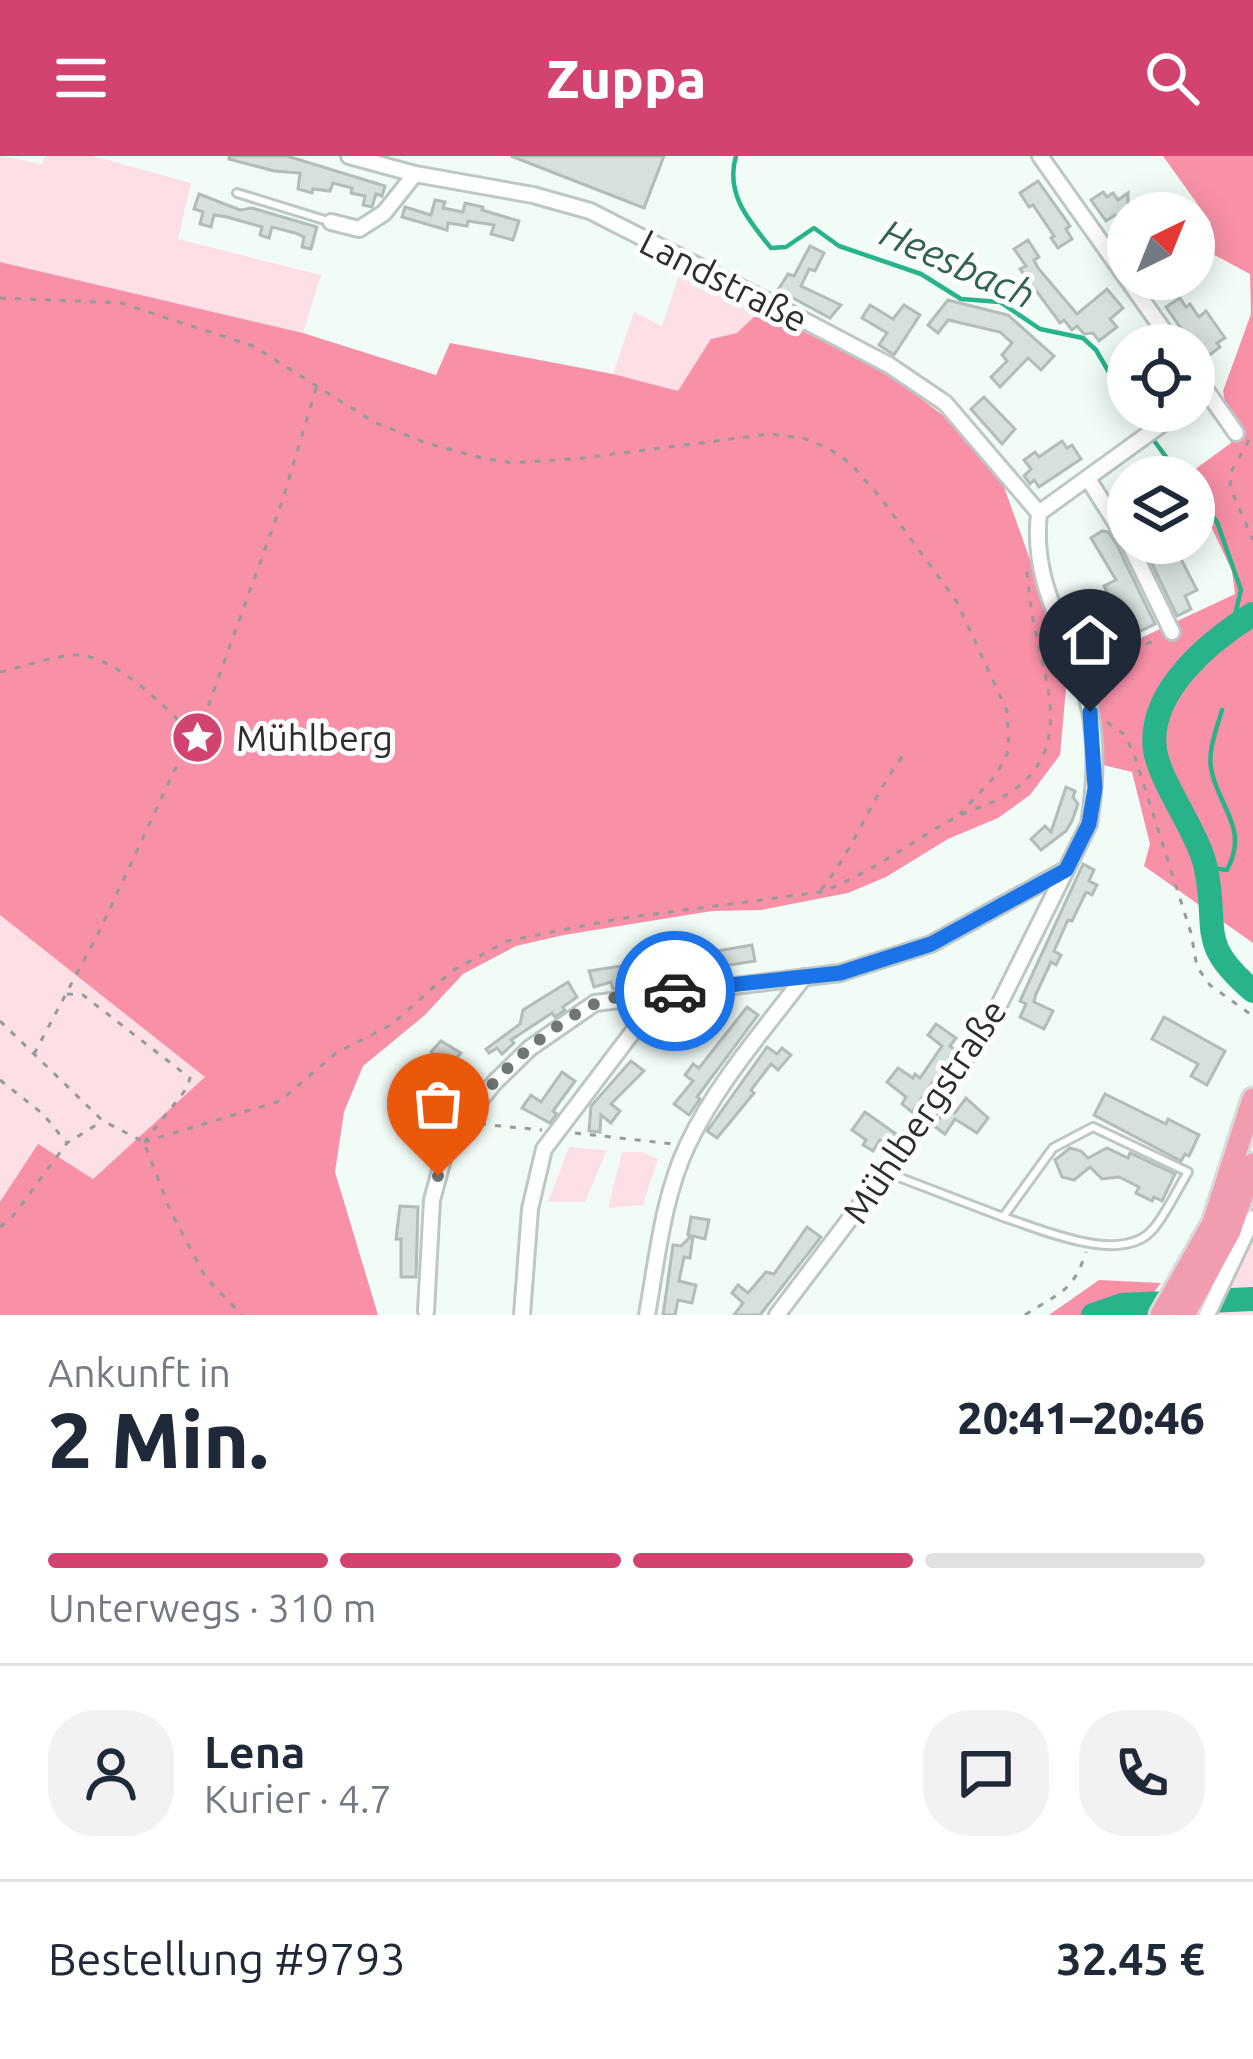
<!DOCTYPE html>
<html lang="de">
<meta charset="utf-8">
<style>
body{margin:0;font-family:Ubuntu,sans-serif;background:#f2f2f3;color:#1f2937;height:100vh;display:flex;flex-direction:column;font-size:45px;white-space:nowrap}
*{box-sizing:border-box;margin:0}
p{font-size:39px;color:#747a83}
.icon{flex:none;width:66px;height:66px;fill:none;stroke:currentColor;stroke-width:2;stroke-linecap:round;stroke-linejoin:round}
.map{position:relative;height:1159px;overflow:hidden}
.sheet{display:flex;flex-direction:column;background:#fff;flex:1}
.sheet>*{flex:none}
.needle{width:78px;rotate:43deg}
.controls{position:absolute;left:1107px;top:36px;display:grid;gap:24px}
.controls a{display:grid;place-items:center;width:108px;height:108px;border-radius:50%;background:#fff;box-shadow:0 6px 30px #0003;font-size:60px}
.pin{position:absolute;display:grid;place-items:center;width:102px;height:102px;color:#fff;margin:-123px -51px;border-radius:50% 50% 50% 0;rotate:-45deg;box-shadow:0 0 12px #0007}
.pin .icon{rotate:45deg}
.courier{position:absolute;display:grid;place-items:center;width:120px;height:120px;margin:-60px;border:9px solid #1a73e8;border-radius:50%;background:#fff;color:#222;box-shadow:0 3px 15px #0007}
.headline em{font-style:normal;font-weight:800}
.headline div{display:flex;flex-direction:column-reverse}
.headline{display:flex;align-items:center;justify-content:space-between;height:204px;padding:0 48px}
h1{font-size:78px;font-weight:800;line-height:90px}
.bar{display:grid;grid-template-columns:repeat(4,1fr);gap:18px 12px;align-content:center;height:144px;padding:0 48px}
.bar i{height:15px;border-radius:9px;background:#e0e1e3}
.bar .current{background:#d2446f}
.bar p{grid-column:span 4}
.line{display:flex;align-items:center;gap:30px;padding:0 48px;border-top:3px solid #e0e1e3}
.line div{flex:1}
.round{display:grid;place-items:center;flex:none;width:126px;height:126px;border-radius:48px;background:#f2f2f3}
header{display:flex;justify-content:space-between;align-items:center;height:156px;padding:0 48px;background:#d2446f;color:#fff;font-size:54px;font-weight:800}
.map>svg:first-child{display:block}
.green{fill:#fde0e5}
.forest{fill:#f890a8}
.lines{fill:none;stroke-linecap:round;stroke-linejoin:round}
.stream{stroke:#29b38b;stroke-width:4.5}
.river{stroke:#29b38b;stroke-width:24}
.building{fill:#d6e0dc;stroke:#b2bcb8;stroke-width:3}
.service-casing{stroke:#bdc7c3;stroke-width:12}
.minor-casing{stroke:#bdc7c3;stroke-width:20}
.trunk-casing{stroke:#d9d9d9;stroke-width:27}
.path{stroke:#949b98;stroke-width:3;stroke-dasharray:6 9;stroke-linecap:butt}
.service{stroke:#fff;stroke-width:6}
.minor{stroke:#fff;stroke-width:14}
.trunk{stroke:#f29cb0;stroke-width:21}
.done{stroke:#707674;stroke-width:12;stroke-dasharray:0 21.6}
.route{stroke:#1a73e8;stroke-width:15}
.labels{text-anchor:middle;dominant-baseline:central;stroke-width:10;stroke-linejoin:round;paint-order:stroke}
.street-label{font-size:36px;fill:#2a2e2d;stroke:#fff}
.poi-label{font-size:36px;fill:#2a2e2d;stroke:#fff;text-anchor:start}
.water-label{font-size:39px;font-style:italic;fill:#306351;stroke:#fff}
</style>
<header><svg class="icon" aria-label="menu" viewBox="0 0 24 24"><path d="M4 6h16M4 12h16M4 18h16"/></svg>Zuppa<svg class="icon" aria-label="search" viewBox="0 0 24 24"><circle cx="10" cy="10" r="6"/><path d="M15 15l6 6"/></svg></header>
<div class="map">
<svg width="1253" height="1159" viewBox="0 0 1253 1159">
<rect width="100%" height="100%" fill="#f1fcf7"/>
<g class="green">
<polygon points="0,0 42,8 45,0 93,0 191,27 178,83 321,119 303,177 0,106"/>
<polygon points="682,110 760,155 737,177 711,183 679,236 613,218 634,156 662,170"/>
<polygon points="0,759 206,921 93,1023 0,1046"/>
<polygon points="569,991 607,994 585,1046 548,1046"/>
<polygon points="622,996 642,996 658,1003 643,1049 608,1052"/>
<polygon points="1253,1068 1253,1159 1214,1159"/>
</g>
<g class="forest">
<polygon points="1163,0 1253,0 1253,787 1144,710 1150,688 1132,616 1099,608 1081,510 1235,438 1232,415 1194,334 1194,321 1186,320 1231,287 1223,235 1251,158 1250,118 1194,88 1211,67"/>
<polygon points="0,106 303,177 436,219 450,187 613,218 678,235 711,183 737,177 760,155 884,214 980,288 1003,328 1068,510 1060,599 1030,639 998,662 948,683 886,721 848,737 761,754 712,755 564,779 516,790 463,818 425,859 363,910 344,956 335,1016 378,1159 0,1159 0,1046 38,988 93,1023 205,921 0,759"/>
<polygon points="1099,1124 1161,1127 1136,1159 1049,1159"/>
</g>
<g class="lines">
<g class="stream">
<path d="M736,0c-11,37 12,64 35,92l15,-1 28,-19 25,18 82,28 40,25 39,3 40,27 43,9 13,12 32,55"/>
<polyline points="1132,255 1181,321"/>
<polyline points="1194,337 1217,366 1241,434 1232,471"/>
<path d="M1206,711l21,3c23,-43 -10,-64 -16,-102 -3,-19 6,-40 11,-58"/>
</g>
<g class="river">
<path d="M1253,458c-43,27 -106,78 -98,136 5,33 44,83 51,119 13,63 -10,73 47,122"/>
<polyline points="1093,1159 1122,1149 1253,1143"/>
</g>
</g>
<g class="building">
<polygon points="229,0 287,0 385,30 382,40 376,38 372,51 363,49 365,40 351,37 352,32 333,27 330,35 313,33 312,37 298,33 300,17 274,15 229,3"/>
<polygon points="511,0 664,0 644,52"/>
<polygon points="1038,25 1070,70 1066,73 1072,83 1058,92 1051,82 1054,80 1033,49 1029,51 1020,37"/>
<polygon points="1103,36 1107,41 1113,37 1118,44 1128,37 1128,97 1113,76 1122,70 1115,59 1106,65 1091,44"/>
<polygon points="199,38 240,54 252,52 317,71 311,93 302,91 304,81 295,77 272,71 269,82 260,79 262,71 227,61 214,59 211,71 200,68 203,56 194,53"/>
<polygon points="435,44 445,46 443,52 463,56 465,47 483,51 482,54 519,65 513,84 491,78 494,69 468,65 467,70 448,67 447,74 402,61 405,51 431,59"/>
<polygon points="1028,84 1039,101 1034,104 1038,112 1077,158 1107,133 1123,152 1110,163 1117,171 1099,185 1093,177 1084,178 1077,170 1072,174 1064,164 1060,167 1020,113 1026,110 1014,93"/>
<polygon points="810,90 824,97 815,115 809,113 801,130 841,149 830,162 778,134 788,118 794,120"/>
<polygon points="1180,142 1186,151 1190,148 1199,161 1206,155 1225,182 1217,187 1220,191 1203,204 1166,151"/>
<polygon points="948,144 1008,159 1054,200 1041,214 1028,202 1000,231 991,221 1007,205 1002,199 1012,187 1000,176 948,164 938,177 928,169"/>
<polygon points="870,149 893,163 904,149 920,159 894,199 879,189 887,177 862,162"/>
<polygon points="984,241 1015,273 1002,288 971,253"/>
<polygon points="1062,285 1067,292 1072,289 1081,303 1039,331 1034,324 1030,328 1024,320 1031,313 1024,304 1035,296 1039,301"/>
<polygon points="1102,375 1108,376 1117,389 1155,468 1128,481 1116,447 1113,449 1104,430 1116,424 1091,382"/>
<polygon points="1142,387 1164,387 1172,403 1179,399 1197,434 1185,440 1191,453 1177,460"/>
<polygon points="1066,631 1075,635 1073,641 1078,648 1072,665 1066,675 1041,694 1031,683 1045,670 1051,676"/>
<polygon points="1083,708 1094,714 1089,725 1097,729 1092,739 1086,736 1072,765 1068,764 1054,795 1061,799 1056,809 1051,806 1036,838 1034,846 1053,855 1044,873 1020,861 1026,848 1020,845"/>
<polygon points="752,789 755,805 679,817 676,802"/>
<polygon points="653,805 656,821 624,828 625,832 613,833 611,826 594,831 589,815"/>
<polygon points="568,826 577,841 563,851 565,854 555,861 552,857 511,884 514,887 502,898 497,892 489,897 486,893 520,868 523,854"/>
<polygon points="747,851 758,859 697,941 700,943 689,959 674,948 693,925 685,919 693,908 699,912"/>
<polygon points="1164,861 1225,895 1207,929 1191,920 1198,908 1152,883"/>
<polygon points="936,868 956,882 950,890 955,894 912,956 902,948 906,941 887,926 898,912 913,922 915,918 920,922 942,890 928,879"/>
<polygon points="441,885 461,897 456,902 479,926 443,970 432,964 460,923 431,896"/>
<polygon points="767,891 777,898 782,892 791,899 778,914 771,908 751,934 754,937 717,982 707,975 710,971"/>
<polygon points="631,905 644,915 611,948 620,955 611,967 601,959 600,976 589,975 591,950"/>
<polygon points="562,916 575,925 553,955 557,958 550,967 522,952 531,939 541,946"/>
<polygon points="1105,938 1166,968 1168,963 1199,979 1189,1000 1185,998 1181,1005 1094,959"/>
<polygon points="966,942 988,962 977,977 955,963 945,978 934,970 947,951 955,957"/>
<polygon points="865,956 896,978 888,990 880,984 873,995 863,989 866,984 852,974"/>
<polygon points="1070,992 1081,995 1088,1002 1107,992 1128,1002 1130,997 1175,1018 1162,1045 1154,1041 1152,1045 1136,1037 1139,1031 1119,1021 1102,1023 1090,1011 1074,1024 1062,1021 1055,1004"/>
<polygon points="400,1050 418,1051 416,1121 401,1121 401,1083 396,1083"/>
<polygon points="691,1061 709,1064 705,1083 693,1080 690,1102 684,1101 679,1125 696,1129 692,1147 678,1144 675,1159 663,1159 673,1089 681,1090 691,1080 688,1079"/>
<polygon points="807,1071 821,1081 760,1159 734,1159 743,1147 732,1137 738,1129 748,1137 766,1116 774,1118"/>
</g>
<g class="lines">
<defs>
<g id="service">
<polyline points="237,37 331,66"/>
<path d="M888,1017l115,44 50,-69 40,-21 95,45c-11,18 -21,40 -34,56 -31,39 -113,1 -151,-11"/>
</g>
<g id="minor">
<polyline points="349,0 415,18 533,39 590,55 767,145 889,209 945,247 1039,357"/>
<polyline points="1040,0 1174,189"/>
<polyline points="331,66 359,73 384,57 415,18"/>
<polyline points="1194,217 1236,277"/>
<polyline points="1088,323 1128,386"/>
<polyline points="1129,387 1172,476"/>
<polyline points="426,1155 432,1044 445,996 462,966 495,926 530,892 595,847 840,817 931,788 1065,714"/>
<polyline points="522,1159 530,1053 544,993 663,836"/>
<path d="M647,1159c10,-56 16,-119 41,-171 29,-61 76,-114 116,-167"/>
<path d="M777,1159l119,-157 95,-137 98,-197c6,-36 8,-76 1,-113 -15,-72 -60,-120 -51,-198l141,-102"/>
<polyline points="1207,1159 1253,1062"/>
</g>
<g id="trunk">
<polyline points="1161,1159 1213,1067 1253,943"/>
<polyline points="1184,1159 1230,1075 1253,1008"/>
</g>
</defs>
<use href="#service" class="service-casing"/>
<use href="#minor" class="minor-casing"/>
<use href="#trunk" class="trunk-casing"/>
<g class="path">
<polyline points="0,142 121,147 253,190 374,266 426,287 482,302 513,307 583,302 770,278 803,282 828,292 850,307 880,341 957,446 1007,555 1009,594 996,619 960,658"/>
<polyline points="1249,284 1231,316 1230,331 1253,384"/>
<polyline points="1092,514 1159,482"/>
<path d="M0,516c23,-5 49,-15 73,-17 42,-2 93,54 122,81"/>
<polyline points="1107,566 1124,578 1134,598 1191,777 1197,811 1210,829 1253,860"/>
<path d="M821,734c35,-44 49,-90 81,-133"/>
<polyline points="67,838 83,839 190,922 187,932 145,985"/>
<polyline points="0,865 103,965 144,986 170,1054 206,1122 242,1159"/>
<polyline points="34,898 100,774 174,615 197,581 283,343 317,229"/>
<polyline points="0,924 43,958 66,986"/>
<polyline points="480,968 542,974"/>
<polyline points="575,977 673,988"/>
<path d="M144,986l136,-41 56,-48 55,-28 61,-54 55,-30 111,-22 202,-27c47,-16 86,-47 129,-71 22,-13 45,-16 66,-32 56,-41 32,-103 20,-160 -5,-20 -6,-42 -9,-64"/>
<polyline points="0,1071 13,1060 67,987 101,966"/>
<path d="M1025,1159c33,-22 48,-22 61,-63"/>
</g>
<use href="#service" class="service"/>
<use href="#minor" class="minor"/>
<use href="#trunk" class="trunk"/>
</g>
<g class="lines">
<path class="done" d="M438,1020c18,-67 92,-139 154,-171 22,-11 59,-12 83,-14"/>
<polyline class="route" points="675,835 840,817 931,788 1066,714 1089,668 1095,632 1090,556"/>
</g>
<defs>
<symbol id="sight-disc" viewBox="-11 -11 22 22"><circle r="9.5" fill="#d2446f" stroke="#fff"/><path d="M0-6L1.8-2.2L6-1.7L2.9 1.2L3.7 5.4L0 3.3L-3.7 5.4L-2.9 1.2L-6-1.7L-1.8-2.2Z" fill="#fff"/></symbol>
</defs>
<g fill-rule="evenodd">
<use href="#sight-disc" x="168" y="552" width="59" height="59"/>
</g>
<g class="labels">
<g class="street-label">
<text transform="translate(724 124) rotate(27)">Landstraße</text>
<text transform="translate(924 955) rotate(-56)">Mühlbergstraße</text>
</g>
<g class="poi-label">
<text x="236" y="581">Mühlberg</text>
</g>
<g class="water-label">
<text transform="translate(958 107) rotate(24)">Heesbach</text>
</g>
</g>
</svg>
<div class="controls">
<a><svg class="needle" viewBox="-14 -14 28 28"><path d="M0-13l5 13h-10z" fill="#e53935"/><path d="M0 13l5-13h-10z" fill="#747a83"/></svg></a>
<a><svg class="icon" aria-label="locate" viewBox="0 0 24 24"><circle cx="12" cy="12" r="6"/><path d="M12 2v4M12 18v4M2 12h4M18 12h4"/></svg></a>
<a><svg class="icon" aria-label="layers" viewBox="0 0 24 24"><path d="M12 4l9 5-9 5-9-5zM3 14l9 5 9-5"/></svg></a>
</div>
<div class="pin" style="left:438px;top:1020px;background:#ea580c"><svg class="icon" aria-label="bag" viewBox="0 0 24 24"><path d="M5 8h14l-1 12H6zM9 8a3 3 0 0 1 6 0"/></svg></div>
<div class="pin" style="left:1090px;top:556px;background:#1f2937"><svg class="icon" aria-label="home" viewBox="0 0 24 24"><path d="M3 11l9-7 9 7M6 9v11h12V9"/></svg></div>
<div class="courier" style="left:675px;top:835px"><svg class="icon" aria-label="car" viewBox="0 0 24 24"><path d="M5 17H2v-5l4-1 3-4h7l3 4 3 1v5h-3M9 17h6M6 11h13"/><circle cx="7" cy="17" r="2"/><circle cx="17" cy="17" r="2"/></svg></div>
</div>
<section class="sheet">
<div class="headline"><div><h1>2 Min.</h1><p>Ankunft in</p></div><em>20:41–20:46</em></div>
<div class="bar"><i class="current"></i><i class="current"></i><i class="current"></i><i></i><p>Unterwegs · 310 m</p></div>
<div class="line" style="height:216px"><a class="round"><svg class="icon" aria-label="person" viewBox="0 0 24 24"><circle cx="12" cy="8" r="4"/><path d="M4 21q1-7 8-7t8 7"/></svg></a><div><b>Lena</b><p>Kurier · 4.7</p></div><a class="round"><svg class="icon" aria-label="chat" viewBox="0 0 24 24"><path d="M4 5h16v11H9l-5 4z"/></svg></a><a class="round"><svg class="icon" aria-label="phone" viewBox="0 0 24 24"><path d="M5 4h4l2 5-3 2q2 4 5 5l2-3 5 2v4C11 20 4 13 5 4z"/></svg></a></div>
<div class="line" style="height:156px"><div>Bestellung #9793</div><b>32.45 €</b></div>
</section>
